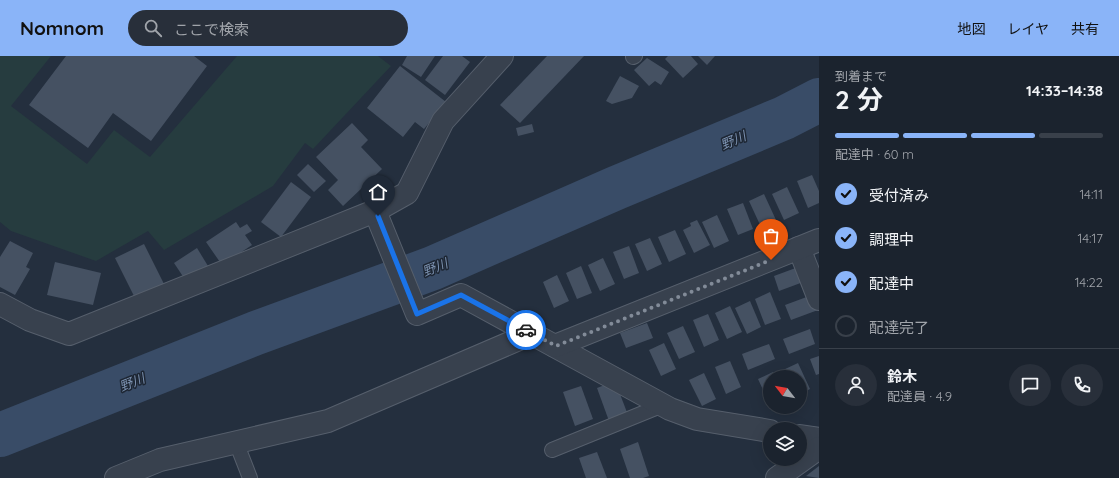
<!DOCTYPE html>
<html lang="ja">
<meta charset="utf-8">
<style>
body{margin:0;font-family:Quicksand,"Noto Sans JP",sans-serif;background:#282f3a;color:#f1f3f6;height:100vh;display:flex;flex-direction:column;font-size:15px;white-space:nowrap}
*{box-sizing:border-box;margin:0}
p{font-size:13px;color:#a0a4aa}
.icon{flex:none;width:22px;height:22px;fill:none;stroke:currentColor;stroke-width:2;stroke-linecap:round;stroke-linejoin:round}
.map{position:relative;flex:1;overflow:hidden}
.sheet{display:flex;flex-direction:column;background:#1b232e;width:300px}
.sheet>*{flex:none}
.needle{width:26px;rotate:301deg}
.fabs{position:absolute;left:763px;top:314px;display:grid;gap:8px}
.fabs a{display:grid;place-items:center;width:44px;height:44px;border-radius:50%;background:#1b232e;box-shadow:0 4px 16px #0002,0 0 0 1px #39404a;font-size:20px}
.pin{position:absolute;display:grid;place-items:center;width:34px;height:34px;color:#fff;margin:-41px -17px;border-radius:50% 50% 50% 0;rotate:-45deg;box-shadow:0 0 4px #0007}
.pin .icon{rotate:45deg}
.courier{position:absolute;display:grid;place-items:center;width:40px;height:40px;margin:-20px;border:3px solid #1a73e8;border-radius:50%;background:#fff;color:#222;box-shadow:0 1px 5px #0007}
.head em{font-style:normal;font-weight:700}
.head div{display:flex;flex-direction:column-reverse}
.head{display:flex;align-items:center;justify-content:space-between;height:68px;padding:0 16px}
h1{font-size:26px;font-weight:700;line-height:30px}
.bar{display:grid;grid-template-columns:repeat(4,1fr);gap:6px 4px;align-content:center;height:48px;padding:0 16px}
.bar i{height:5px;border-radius:3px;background:#39404a}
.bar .on{background:#8ab4f8}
.bar p{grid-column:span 4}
.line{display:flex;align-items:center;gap:10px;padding:0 16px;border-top:1px solid #39404a}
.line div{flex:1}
.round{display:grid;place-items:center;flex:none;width:42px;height:42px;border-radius:21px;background:#282f3a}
ol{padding:0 16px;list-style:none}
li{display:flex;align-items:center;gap:12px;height:44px}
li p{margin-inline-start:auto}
li .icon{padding:4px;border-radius:50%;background:#8ab4f8;color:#111;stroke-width:4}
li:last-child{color:#a0a4aa}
li i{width:22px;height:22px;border:2px solid #39404a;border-radius:50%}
header{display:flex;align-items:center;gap:24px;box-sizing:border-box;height:56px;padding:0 20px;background:#8ab4f8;color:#111}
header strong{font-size:19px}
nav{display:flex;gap:22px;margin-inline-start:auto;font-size:14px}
.search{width:280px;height:36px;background:#282f3a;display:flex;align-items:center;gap:10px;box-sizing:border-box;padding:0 14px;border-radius:22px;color:#a0a4aa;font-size:15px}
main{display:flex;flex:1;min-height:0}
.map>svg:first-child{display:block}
.green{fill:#263c3f}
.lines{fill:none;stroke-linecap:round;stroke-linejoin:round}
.river{stroke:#394c67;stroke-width:44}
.building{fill:#455162}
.lane-casing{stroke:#565f6c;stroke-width:16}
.street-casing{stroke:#565f6c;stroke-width:24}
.lane{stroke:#38414e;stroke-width:14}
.street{stroke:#38414e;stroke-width:22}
.done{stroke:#828b98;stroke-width:4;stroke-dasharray:0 7.2}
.route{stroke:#1a73e8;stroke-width:5}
.labels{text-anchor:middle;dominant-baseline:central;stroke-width:3;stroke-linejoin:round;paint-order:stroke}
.water-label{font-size:13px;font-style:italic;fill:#7c92b1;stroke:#1d2633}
</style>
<header>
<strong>Nomnom</strong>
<div class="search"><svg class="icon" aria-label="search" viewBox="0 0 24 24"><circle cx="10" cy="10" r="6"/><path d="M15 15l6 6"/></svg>ここで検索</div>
<nav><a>地図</a><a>レイヤ</a><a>共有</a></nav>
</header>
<main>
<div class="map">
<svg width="819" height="422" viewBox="0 0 819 422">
<rect width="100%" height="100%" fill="#242f3e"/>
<polygon class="green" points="0,0 51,0 11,50 87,108 114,74 150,101 237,0 378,0 391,10 313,93 305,87 273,130 164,194 148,175 96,205 11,175 0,166"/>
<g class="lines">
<polyline class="river" points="0,379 256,277 433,212 616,132 784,62 819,44"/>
</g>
<g class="building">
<polygon points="66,0 194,0 207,10 151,85 113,57 88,92 29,49"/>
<polygon points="407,0 435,0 421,21 402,9"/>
<polygon points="443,0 462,0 470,6 445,39 425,24"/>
<polygon points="547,0 584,0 520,67 500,49"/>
<polygon points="668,0 691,0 698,8 683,22 665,3"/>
<polygon points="698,0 715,0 707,9"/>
<polygon points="647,2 669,16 661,29 655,25 649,30 634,14"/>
<polygon points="400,10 446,46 424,73 415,66 403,81 367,52"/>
<polygon points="620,20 639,30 632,42 612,48 606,45"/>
<polygon points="352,67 368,84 361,91 382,113 343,150 328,134 338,124 316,101"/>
<polygon points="532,68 534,76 518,80 516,72"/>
<polygon points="308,108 326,125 314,136 297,119"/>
<polygon points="812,119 819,135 819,147 808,152 797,125"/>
<polygon points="291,126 311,141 281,181 261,166"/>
<polygon points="787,131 799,157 784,164 772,138"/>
<polygon points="764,138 776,164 761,171 749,145"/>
<polygon points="743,147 753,173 738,179 727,153"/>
<polygon points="717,159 729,185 714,192 702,166"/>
<polygon points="697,164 710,189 694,197 683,174 691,170 690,167"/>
<polygon points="236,166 240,172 247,168 252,175 245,179 252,189 222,209 206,186"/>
<polygon points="675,174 686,198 669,206 658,181"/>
<polygon points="650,182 662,208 647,215 635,188"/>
<polygon points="10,185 33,197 26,211 30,213 15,239 0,231 0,201"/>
<polygon points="144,188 166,232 137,246 115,202"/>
<polygon points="629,190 639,217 624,223 613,196"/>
<polygon points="197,192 208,210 186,225 174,207"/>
<polygon points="603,202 615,228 600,235 588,209"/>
<polygon points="55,206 101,217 93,249 47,239"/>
<polygon points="581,210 592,237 577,243 566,217"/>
<polygon points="801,210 806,225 779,235 774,220"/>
<polygon points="557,219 569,245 554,252 543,226"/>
<polygon points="770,236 781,263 765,269 755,243"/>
<polygon points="812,239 818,254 791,264 785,249"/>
<polygon points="750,245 761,271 747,278 735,252"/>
<polygon points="730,250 742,276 727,283 715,257"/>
<polygon points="708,258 719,284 704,291 693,264"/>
<polygon points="647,267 653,282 626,292 620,277"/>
<polygon points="683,270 695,296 679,303 667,277"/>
<polygon points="810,273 815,288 789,298 783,283"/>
<polygon points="664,287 676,313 661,320 649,294"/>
<polygon points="769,288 775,303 748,314 742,298"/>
<polygon points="819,300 819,318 816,319 810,303"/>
<polygon points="730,305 741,331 726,338 715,311"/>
<polygon points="798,307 810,333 800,338 800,321 786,321 783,314"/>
<polygon points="773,316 776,321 770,321 770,349 758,323"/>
<polygon points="704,317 716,343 702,350 689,324"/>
<polygon points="615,325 628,359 609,365 597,332"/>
<polygon points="581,330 593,363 575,370 563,336"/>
<polygon points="638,386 649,420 643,422 630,422 620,393"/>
<polygon points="597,396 607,422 586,422 579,402"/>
<polygon points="819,410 819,422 806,420"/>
</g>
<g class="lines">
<defs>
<g id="lane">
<polyline points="633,1 635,0"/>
<polyline points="236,386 250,422"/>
<polyline points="552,394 663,349"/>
</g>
<g id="street">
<polyline points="502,0 443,65 407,137 375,155 417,258 461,239 670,353 697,363 770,375"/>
<polyline points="799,192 819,243"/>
<polyline points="0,248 30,264 69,278 375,155"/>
<polyline points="555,290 819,184"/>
<polyline points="800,380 819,383"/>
<polyline points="116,422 160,404 328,365 533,277"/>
<polyline points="777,422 819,392"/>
</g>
</defs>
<use href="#lane" class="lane-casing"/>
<use href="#street" class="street-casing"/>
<use href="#lane" class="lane"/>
<use href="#street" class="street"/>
</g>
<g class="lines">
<polyline class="done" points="526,274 556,290 771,204"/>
<polyline class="route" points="378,160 417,258 461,239 526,274"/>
</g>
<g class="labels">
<g class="water-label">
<text transform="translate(733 84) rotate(-23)">野川</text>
<text transform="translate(435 211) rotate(-22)">野川</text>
<text transform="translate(132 326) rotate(-22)">野川</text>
</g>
</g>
</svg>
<div class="fabs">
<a><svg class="needle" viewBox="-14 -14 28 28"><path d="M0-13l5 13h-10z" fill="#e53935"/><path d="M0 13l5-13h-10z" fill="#a0a4aa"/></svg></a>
<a><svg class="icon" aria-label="layers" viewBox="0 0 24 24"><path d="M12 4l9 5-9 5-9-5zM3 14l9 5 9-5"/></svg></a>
</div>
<div class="pin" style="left:771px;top:204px;background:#ea580c"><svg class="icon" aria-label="bag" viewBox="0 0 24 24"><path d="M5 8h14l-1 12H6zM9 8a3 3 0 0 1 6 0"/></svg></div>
<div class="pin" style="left:378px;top:160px;background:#1f2937"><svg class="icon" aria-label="home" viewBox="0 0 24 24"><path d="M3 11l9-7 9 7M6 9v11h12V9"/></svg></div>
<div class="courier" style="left:526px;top:274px"><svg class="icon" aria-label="car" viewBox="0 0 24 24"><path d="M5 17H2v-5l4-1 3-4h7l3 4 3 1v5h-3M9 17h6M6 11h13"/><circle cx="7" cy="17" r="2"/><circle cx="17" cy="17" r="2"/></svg></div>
</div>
<section class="sheet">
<div class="head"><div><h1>2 分</h1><p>到着まで</p></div><em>14:33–14:38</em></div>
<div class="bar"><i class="on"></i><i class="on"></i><i class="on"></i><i></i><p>配達中 · 60 m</p></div>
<ol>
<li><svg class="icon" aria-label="check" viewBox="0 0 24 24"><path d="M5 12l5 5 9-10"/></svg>受付済み<p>14:11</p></li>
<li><svg class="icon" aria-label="check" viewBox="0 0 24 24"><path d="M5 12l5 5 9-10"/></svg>調理中<p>14:17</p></li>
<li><svg class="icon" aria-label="check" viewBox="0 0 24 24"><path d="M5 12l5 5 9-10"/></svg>配達中<p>14:22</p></li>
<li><i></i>配達完了</li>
</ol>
<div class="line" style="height:72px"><a class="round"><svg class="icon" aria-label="person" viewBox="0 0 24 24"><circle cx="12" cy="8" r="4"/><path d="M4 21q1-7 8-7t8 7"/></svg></a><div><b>鈴木</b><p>配達員 · 4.9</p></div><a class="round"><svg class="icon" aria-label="chat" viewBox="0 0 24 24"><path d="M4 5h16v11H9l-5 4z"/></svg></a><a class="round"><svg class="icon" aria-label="phone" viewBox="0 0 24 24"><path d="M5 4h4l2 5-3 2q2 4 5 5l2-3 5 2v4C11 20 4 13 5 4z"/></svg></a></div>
</section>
</main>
